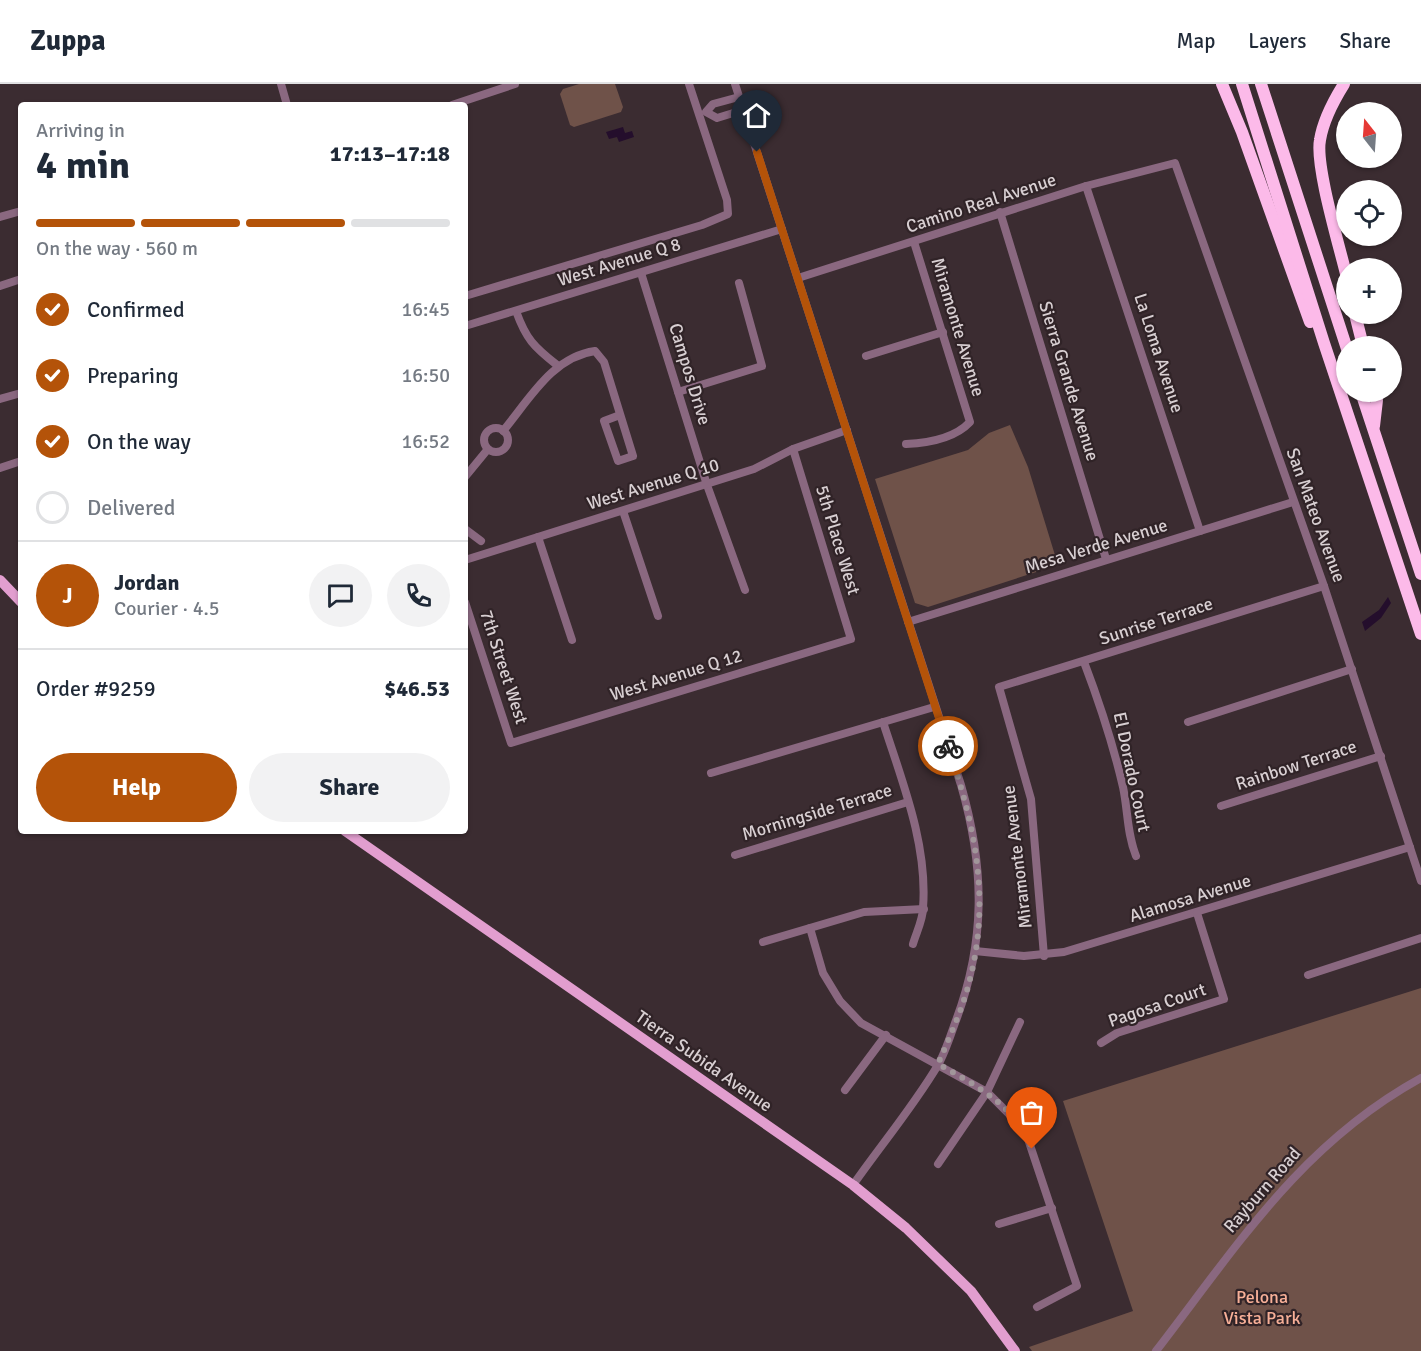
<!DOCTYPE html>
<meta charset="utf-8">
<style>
body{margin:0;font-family:Signika,sans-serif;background:#f2f2f3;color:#1f2937;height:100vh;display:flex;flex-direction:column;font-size:22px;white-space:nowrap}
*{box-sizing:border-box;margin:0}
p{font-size:20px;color:#747a83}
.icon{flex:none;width:33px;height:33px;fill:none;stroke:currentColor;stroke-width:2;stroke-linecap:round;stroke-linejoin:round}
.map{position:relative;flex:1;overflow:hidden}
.details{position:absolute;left:18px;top:18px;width:450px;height:732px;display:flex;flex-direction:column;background:#fff;border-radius:6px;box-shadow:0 2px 4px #0004}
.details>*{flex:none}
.needle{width:39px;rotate:343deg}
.buttons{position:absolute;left:1336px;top:18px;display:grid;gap:12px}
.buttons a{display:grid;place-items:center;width:66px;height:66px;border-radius:50%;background:#fff;box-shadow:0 2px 4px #0004;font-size:30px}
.pin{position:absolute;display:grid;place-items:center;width:51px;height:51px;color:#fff;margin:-62px -26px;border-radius:50% 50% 50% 0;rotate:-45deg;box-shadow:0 0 6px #0007}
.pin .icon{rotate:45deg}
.courier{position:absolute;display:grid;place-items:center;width:60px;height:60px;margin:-30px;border:4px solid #b45309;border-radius:50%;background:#fff;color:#222;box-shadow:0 2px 8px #0007}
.headline em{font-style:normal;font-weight:700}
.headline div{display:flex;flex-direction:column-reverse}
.headline{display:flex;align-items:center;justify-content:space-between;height:102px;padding:0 18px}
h1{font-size:39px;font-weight:700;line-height:45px}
.bar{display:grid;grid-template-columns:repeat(4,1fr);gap:9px 6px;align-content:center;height:72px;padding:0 18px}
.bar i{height:8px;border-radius:4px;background:#e0e1e3}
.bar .on{background:#b45309}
.bar p{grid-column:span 4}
.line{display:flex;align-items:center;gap:15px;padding:0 18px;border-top:2px solid #e0e1e3}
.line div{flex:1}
.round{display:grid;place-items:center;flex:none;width:63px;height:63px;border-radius:32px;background:#f2f2f3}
ol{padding:0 18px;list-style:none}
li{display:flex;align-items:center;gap:18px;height:66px}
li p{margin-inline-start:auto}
li .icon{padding:6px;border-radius:50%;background:#b45309;color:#fff;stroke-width:4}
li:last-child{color:#747a83}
li i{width:33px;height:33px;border:3px solid #e0e1e3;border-radius:50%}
.button{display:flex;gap:12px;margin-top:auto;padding:12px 18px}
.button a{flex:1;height:69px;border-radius:36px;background:#b45309;color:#fff;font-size:24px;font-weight:700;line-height:69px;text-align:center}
.button a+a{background:#f2f2f3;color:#1f2937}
header{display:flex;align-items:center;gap:36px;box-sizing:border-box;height:84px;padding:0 30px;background:#fff;border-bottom:2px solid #e0e1e3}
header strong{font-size:28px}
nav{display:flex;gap:33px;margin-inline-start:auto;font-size:21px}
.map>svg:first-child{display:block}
.green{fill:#6f5249}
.water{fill:#240e2c}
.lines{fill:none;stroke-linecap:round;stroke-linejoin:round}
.minor{stroke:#8a6880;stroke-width:8}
.major{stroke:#e29ecf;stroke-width:10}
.highway{stroke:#fcbae9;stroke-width:12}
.done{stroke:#a1969a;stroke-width:6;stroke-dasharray:0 10.8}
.route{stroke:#b45309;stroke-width:8}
.labels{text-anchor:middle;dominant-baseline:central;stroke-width:4.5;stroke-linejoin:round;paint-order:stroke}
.street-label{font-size:18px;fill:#d8cfd2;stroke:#302327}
.park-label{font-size:18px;fill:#f8b098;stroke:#302327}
</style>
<header>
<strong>Zuppa</strong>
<nav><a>Map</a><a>Layers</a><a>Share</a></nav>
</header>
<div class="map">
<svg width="1421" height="1267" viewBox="0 0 1421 1267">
<rect width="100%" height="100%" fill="#3b2c31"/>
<g class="green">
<polygon points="579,0 615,0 623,23 621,28 574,43 570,41 560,10 563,5"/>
<polygon points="1010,341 1028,383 1058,481 928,523 915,519 875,395 968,366 989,349"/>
<polygon points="1421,904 1421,1267 1032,1267 1029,1263 1133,1227 1063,1017"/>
</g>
<g class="water">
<polygon points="623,43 625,49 632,47 634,53 619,58 617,53 609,55 606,48"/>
<polygon points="1388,513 1391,519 1381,534 1365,547 1362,538 1379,526"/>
</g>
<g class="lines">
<g class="minor">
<polyline points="281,0 287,21"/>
<path d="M735,0l226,701c24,83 25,157 -6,238 -5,14 -10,30 -17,42 -25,42 -57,80 -85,120"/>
<polyline points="739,13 713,20 706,28 717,34 743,26"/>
<polyline points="452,21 515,0"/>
<polyline points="1086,102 1200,447"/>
<polyline points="1000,128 1106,475"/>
<polyline points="0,133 21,127"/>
<polyline points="641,189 707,401 745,506"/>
<polyline points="798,194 1086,102 1175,79 1324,502 1421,797"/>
<polyline points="0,202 21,195"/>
<polyline points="465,212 702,141 728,130 727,116 689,0"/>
<path d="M516,227c10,28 18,36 41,54"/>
<polyline points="465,242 782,145"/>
<polyline points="866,272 943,248"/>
<polyline points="678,308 762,282 739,199"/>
<polyline points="0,315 21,309"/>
<circle cx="496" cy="356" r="12"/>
<path d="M503,347c26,-31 49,-74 92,-80l9,11 29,94 -15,5 -14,-40 16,-6"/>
<path d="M906,360c22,-1 49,-6 64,-22l-56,-180"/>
<polyline points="0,384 21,377"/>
<polyline points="465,393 488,365"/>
<polyline points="623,427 658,532"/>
<polyline points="465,445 481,457"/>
<polyline points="538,453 572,556"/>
<polyline points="465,476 754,385 793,365 847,346"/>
<polyline points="465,518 511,659 851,555 793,365"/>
<polyline points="908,538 1293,418"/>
<path d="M1084,578c16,42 29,82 39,125 5,24 4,47 13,69"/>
<path d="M883,638c19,59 45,123 40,186 0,12 -7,25 -10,36"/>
<polyline points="1188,638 1352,585"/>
<polyline points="711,689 934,623"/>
<polyline points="1221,722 1381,672"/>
<polyline points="735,771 908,718"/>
<polyline points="810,844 823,889 840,917 861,939 987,1008 1025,1046 1077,1202 1037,1223"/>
<polyline points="763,858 864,828 924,825"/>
<polyline points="975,867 1024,872 1064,868 1410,763"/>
<polyline points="1044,872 1031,715 999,603 1324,502"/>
<polyline points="1308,891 1421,854"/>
<polyline points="1101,959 1117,949 1224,915 1197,829"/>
<polyline points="845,1006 886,951"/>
<polyline points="938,1080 987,1008 1020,938"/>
<polyline points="999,1140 1052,1124"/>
<path d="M1156,1267c81,-105 145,-207 265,-273"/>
</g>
<g class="major">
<polyline points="0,496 21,518"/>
<polyline points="345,747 853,1101 906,1144 971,1207 1015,1267"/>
</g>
<g class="highway">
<polyline points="1222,0 1242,48 1310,238"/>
<polyline points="1242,0 1324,259 1421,550"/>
<polyline points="1261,0 1347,265"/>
<path d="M1344,0c-10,16 -21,37 -24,56 -5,26 20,108 27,138"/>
<polyline points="1355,230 1363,262"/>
<polyline points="1361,308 1421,490"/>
<polyline points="1374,342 1377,316 1374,308"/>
</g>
</g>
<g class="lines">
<path class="done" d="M948,662c26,77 43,151 22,233 -7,29 -20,57 -32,85 38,21 79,43 94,85"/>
<polyline class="route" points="757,68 948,662"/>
</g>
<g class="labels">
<g class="street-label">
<text transform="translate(981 119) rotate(-18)">Camino Real Avenue</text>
<text transform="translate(619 178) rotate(-17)">West Avenue Q 8</text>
<text transform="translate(958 243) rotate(73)">Miramonte Avenue</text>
<text transform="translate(1159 269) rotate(72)">La Loma Avenue</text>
<text transform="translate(690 290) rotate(73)">Campos Drive</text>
<text transform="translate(1069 297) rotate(73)">Sierra Grande Avenue</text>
<text transform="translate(653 400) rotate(-17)">West Avenue Q 10</text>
<text transform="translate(1316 431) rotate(70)">San Mateo Avenue</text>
<text transform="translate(838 456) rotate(73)">5th Place West</text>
<text transform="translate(1096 462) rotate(-17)">Mesa Verde Avenue</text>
<text transform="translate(1156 537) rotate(-18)">Sunrise Terrace</text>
<text transform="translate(504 583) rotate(72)">7th Street West</text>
<text transform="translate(676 591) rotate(-17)">West Avenue Q 12</text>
<text transform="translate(1296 681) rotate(-18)">Rainbow Terrace</text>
<text transform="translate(1132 688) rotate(78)">El Dorado Court</text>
<text transform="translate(817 728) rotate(-17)">Morningside Terrace</text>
<text transform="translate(1017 773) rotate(-97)">Miramonte Avenue</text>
<text transform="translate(1190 814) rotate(-17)">Alamosa Avenue</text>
<text transform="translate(1157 921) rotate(-19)">Pagosa Court</text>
<text transform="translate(704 977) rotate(35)">Tierra Subida Avenue</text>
<text transform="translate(1262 1106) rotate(-49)">Rayburn Road</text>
</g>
<g class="park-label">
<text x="1262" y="1213">Pelona<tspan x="1262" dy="21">Vista Park</tspan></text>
</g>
</g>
</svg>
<div class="buttons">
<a><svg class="needle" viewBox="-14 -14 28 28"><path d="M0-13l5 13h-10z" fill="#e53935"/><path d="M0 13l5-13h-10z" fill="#747a83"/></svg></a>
<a><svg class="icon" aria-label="locate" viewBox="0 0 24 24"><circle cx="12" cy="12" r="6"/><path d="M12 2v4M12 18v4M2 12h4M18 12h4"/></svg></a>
<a>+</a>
<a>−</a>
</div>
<div class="pin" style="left:1032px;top:1065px;background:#ea580c"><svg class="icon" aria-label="bag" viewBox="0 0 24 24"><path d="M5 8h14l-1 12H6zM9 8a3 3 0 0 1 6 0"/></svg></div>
<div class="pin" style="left:757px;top:68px;background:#1f2937"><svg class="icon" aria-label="home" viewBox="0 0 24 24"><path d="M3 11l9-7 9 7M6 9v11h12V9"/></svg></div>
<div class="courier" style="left:948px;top:662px"><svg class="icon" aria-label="bike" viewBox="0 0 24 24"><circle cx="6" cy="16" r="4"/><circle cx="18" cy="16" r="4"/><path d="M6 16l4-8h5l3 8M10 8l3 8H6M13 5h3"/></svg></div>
<section class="details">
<div class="headline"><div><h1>4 min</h1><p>Arriving in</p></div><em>17:13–17:18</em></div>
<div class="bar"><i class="on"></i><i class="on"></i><i class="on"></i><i></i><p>On the way · 560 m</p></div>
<ol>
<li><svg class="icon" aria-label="check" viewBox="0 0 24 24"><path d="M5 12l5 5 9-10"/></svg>Confirmed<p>16:45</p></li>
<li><svg class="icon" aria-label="check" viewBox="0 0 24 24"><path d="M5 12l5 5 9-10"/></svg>Preparing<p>16:50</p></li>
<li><svg class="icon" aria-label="check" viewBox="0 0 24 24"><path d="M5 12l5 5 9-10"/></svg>On the way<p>16:52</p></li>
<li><i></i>Delivered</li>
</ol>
<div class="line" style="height:108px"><b class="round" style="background:#b45309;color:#fff">J</b><div><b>Jordan</b><p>Courier · 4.5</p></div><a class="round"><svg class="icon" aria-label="chat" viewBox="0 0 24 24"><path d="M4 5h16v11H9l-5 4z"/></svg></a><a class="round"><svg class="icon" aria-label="phone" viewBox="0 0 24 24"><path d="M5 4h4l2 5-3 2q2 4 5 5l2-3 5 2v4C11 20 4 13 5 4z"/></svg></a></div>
<div class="line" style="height:78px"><div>Order #9259</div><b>$46.53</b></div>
<div class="button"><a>Help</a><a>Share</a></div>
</section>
</div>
